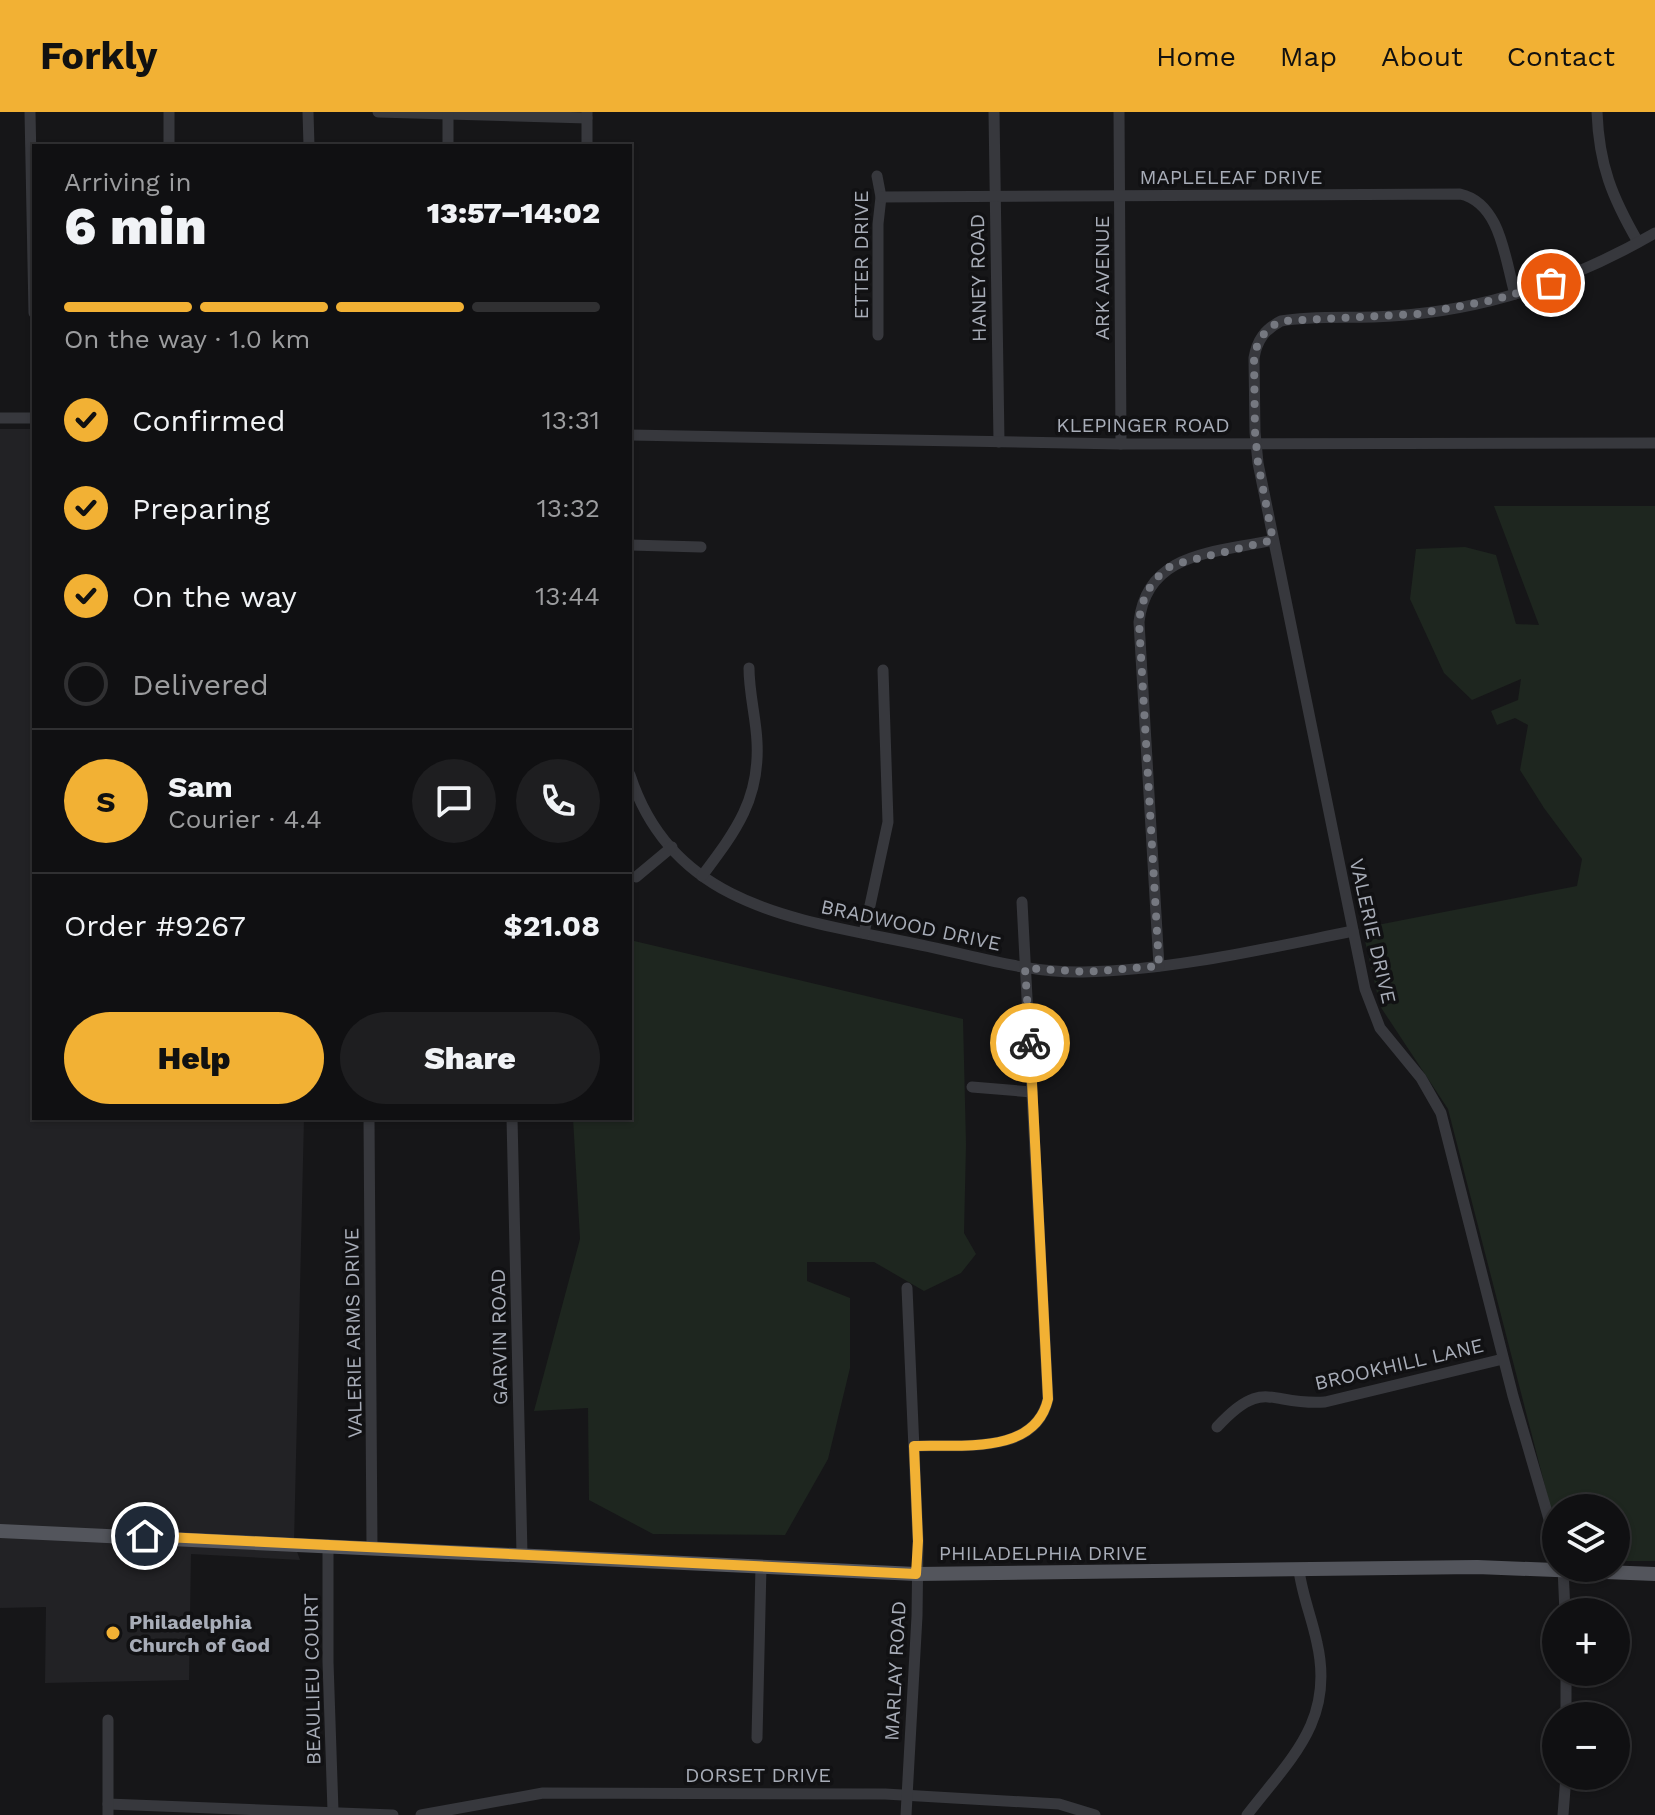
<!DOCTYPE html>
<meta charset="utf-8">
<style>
body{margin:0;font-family:"Work Sans",sans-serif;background:#1e1e20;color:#f1f3f6;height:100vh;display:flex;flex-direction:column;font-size:30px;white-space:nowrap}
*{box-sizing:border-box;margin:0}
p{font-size:26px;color:#9c9d9f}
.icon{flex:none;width:44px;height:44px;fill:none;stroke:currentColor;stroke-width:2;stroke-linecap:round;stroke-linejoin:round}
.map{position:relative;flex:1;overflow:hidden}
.sheet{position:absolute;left:32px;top:32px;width:600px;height:976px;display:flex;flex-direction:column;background:#101012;border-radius:0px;box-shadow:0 2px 6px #0004,0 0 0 2px #303032}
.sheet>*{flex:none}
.fabs{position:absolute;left:1542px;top:1382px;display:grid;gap:16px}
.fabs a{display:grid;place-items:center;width:88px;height:88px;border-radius:50%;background:#101012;box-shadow:0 2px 6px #0004,0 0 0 2px #303032;font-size:40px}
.pin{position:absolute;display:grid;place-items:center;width:68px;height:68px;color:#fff;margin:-34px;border:4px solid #fff;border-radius:50%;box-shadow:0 2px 8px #0007}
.courier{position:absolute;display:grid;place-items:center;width:80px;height:80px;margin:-40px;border:6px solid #f2b134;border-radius:50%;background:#fff;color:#222;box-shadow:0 2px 10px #0007}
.summary em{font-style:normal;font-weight:800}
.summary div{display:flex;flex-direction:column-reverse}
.summary{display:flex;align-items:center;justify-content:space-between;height:136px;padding:0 32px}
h1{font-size:52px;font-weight:800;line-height:60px}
.bar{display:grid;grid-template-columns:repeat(4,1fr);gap:12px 8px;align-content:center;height:96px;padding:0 32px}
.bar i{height:10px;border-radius:6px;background:#303032}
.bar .selected{background:#f2b134}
.bar p{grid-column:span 4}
.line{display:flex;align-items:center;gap:20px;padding:0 32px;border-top:2px solid #303032}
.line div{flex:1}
.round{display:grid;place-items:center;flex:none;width:84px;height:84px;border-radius:42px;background:#1e1e20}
ol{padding:0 32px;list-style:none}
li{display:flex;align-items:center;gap:24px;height:88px}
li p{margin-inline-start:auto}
li .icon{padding:8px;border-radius:50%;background:#f2b134;color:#111;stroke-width:4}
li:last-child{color:#9c9d9f}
li i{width:44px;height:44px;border:4px solid #303032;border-radius:50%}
.primary-button{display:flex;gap:16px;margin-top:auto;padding:16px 32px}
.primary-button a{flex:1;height:92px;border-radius:48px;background:#f2b134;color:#111;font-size:32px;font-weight:800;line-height:92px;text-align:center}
.primary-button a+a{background:#1e1e20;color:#f1f3f6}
header{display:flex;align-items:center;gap:48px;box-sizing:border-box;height:112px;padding:0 40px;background:#f2b134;color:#111}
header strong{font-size:38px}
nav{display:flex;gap:44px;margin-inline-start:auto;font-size:28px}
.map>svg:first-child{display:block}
.built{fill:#222225}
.green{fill:#1e261f}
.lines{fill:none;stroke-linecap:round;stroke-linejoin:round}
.minor{stroke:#37383d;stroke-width:11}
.major{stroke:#53555c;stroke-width:14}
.done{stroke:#757880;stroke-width:8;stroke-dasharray:0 14.4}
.route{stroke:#f2b134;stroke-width:10}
.poi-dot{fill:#f2b134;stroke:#111113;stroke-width:3}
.labels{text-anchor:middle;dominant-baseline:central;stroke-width:7;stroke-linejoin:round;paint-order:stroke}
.street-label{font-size:20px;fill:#a8adb8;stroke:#111113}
.poi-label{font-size:20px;font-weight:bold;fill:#a8adb8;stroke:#111113;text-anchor:start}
</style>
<header>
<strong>Forkly</strong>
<nav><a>Home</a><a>Map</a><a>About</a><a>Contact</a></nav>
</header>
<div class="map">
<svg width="1655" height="1703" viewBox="0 0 1655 1703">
<rect width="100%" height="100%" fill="#161618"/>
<polygon class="built" points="0,317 34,317 34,1006 304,1006 294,1431 300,1448 191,1442 189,1568 45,1571 46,1495 0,1496"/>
<g class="green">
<polygon points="1494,394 1655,394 1655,1449 1616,1449 1616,1396 1556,1396 1556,1417 1448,997 1380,894 1362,816 1577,774 1582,747 1544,696 1520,658 1528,613 1515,606 1497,613 1491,599 1518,588 1521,567 1472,588 1444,561 1410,487 1416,437 1465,435 1496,443 1516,512 1539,513"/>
<polygon points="630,828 963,907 966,1032 964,1121 976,1142 961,1161 924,1179 874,1150 807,1150 807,1169 850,1186 850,1256 828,1347 785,1423 653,1422 589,1388 588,1296 534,1299 580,1127 573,1006 630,1006"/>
</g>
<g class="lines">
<g class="minor">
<polyline points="30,0 34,201"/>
<polyline points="169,0 169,34"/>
<polyline points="308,0 309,34"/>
<polyline points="378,0 587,6"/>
<polyline points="448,0 448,34"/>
<polyline points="587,0 587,34"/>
<polyline points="994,0 999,330"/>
<polyline points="1119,0 1121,332"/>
<path d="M1597,0c2,53 15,85 41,130"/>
<polyline points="877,64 881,85 878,112 878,223"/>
<path d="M881,85l579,-3c41,9 45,66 55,100"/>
<polyline points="0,306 34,306"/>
<polyline points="630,323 1121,332 1655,331"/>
<polyline points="630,433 701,435"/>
<path d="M630,663c44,135 173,145 291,170 54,11 106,28 162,27 91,-2 180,-23 270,-41"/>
<path d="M702,764c33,-44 58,-76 55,-134 -1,-24 -8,-49 -8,-74"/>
<polyline points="636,765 672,735"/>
<polyline points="864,821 888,710 883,558"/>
<path d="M1159,854l-20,-344c8,-71 77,-69 134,-82"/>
<polyline points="972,975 1032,980"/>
<polyline points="369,1006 372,1435"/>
<polyline points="512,1006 522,1442"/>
<path d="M1217,1315c47,-51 52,-21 108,-25l178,-43"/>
<path d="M914,1334c46,-2 121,10 134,-47l-26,-497"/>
<path d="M1556,1431l-43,-147 -72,-283 -20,-35 -41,-50 -15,-39 -107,-526 -3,-31 -1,-74c3,-18 11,-29 27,-37 36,-6 74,-2 111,-5 94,-6 182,-36 263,-83"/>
<polyline points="328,1433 328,1550 333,1699"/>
<polyline points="1563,1456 1565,1500"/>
<polyline points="1566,1560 1566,1604"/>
<polyline points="757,1626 761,1454"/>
<polyline points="108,1692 393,1703"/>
<polyline points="108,1703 108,1608"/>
<polyline points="421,1703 543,1681 885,1682 1059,1692 1095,1703"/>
<polyline points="906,1703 917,1504 918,1429 907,1176"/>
<path d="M1247,1703c43,-56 88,-94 70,-172 -5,-25 -15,-48 -18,-73"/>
<polyline points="1563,1703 1566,1664"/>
</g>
<polyline class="major" points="0,1419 916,1462 1477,1455 1655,1462"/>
</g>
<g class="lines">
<path class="done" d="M1030,931l-5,-75 61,4 73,-6 -20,-344c3,-26 12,-42 33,-57l101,-25 -15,-77 -3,-31 -1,-74c3,-18 11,-29 27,-37l136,-7 77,-14 57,-17"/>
<path class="route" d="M145,1424l771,38 2,-33 -4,-95c45,-2 121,10 134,-47l-18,-356"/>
</g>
<circle class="poi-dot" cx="113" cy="1521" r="8"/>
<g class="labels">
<g class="street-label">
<text x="1231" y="65">MAPLELEAF DRIVE</text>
<text transform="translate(861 143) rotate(-90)">ETTER DRIVE</text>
<text transform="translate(978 166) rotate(-91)">HANEY ROAD</text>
<text transform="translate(1102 166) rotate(-90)">ARK AVENUE</text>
<text x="1143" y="313">KLEPINGER ROAD</text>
<text transform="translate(911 813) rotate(12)">BRADWOOD DRIVE</text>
<text transform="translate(1373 819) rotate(77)">VALERIE DRIVE</text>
<text transform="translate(353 1221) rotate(-91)">VALERIE ARMS DRIVE</text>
<text transform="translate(499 1225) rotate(-91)">GARVIN ROAD</text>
<text transform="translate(1399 1252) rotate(-13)">BROOKHILL LANE</text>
<text x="1043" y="1441">PHILADELPHIA DRIVE</text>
<text transform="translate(895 1559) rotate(-87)">MARLAY ROAD</text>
<text transform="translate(312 1567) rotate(-91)">BEAULIEU COURT</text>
<text x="758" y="1663">DORSET DRIVE</text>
</g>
<g class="poi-label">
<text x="129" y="1510">Philadelphia<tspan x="129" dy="23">Church of God</tspan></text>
</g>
</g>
</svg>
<div class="fabs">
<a><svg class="icon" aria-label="layers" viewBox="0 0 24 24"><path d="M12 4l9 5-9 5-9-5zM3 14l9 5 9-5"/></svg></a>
<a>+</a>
<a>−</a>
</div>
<div class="pin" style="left:1551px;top:171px;background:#ea580c"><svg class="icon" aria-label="bag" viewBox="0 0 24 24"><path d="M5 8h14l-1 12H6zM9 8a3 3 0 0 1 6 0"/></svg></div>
<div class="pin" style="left:145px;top:1424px;background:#1f2937"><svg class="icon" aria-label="home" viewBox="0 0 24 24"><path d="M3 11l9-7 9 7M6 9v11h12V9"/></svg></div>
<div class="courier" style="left:1030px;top:931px"><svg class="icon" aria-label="bike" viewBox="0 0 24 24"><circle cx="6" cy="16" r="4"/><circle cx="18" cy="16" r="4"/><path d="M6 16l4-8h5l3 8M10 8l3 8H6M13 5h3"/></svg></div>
<section class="sheet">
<div class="summary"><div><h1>6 min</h1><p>Arriving in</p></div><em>13:57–14:02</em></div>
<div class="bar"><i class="selected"></i><i class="selected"></i><i class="selected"></i><i></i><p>On the way · 1.0 km</p></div>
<ol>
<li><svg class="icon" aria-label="check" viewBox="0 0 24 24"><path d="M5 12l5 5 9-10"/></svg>Confirmed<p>13:31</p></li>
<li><svg class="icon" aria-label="check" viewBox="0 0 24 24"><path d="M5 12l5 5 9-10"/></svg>Preparing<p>13:32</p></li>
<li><svg class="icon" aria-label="check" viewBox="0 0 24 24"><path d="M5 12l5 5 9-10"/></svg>On the way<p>13:44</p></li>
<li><i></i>Delivered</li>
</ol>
<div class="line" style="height:144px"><b class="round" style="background:#f2b134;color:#111">S</b><div><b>Sam</b><p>Courier · 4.4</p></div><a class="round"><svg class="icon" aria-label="chat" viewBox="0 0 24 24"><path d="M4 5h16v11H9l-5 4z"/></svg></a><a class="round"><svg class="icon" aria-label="phone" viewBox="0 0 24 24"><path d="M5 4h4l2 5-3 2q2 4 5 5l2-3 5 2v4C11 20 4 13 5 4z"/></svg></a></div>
<div class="line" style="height:104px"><div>Order #9267</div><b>$21.08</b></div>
<div class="primary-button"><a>Help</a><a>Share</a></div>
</section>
</div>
